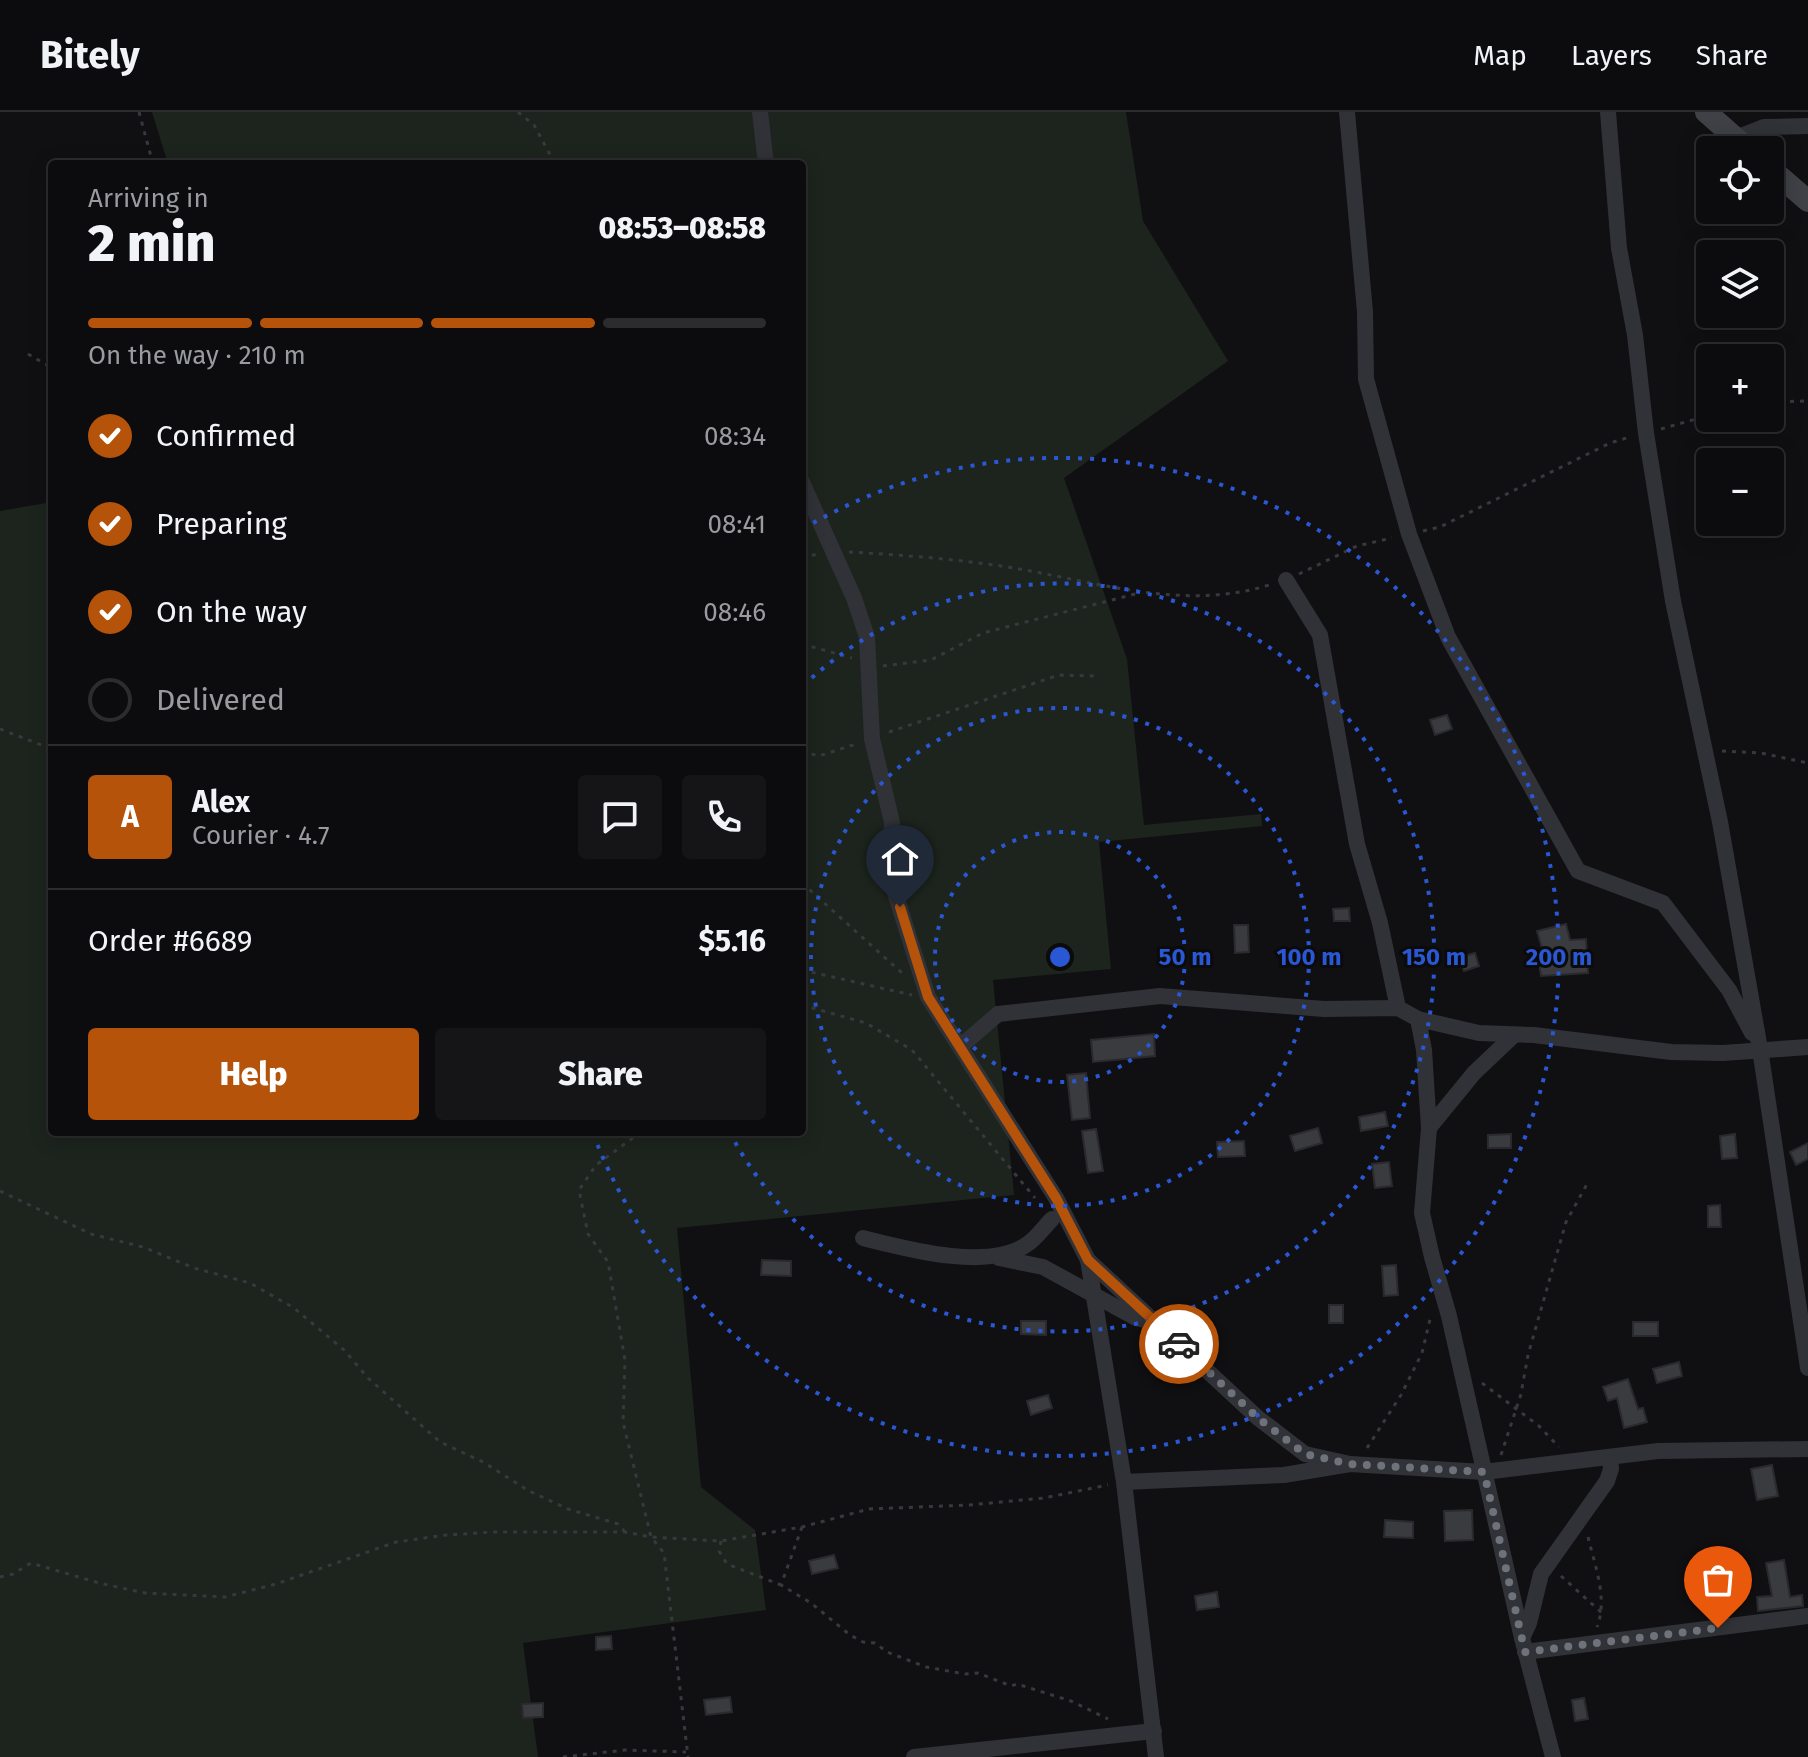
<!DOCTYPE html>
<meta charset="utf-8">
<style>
body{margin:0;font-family:"Fira Sans",sans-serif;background:#151517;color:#f1f3f6;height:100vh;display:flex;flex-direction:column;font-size:30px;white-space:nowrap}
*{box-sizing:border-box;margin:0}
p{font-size:26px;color:#9a9b9e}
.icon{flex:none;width:44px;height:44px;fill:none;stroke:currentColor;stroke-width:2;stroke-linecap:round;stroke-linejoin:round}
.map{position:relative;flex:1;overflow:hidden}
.details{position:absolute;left:48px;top:48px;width:758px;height:976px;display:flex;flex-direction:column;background:#0c0c0e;border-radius:8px;box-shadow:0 4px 20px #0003,0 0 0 2px #2c2c2e}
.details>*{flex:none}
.fabs{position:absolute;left:1696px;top:24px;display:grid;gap:16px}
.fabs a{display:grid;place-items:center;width:88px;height:88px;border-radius:8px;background:#0c0c0e;box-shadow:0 4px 20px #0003,0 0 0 2px #2c2c2e;font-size:40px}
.pin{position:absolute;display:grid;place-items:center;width:68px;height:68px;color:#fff;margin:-82px -34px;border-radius:50% 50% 50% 0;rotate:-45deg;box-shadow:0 0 8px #0007}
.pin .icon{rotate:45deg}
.courier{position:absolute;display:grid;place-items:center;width:80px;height:80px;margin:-40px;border:6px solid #b45309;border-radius:50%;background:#fff;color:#222;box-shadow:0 2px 10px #0007}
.summary em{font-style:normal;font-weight:800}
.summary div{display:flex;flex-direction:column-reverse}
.summary{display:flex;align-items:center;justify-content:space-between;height:136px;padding:0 40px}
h1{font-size:52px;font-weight:800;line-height:60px}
.bar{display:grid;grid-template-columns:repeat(4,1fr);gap:12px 8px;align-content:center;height:96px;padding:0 40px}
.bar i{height:10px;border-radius:6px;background:#2c2c2e}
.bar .current{background:#b45309}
.bar p{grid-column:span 4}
.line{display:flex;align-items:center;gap:20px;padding:0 40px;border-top:2px solid #2c2c2e}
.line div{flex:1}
.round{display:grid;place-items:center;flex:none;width:84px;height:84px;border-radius:8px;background:#151517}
ol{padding:0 40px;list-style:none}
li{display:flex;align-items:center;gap:24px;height:88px}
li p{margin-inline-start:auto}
li .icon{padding:8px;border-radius:50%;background:#b45309;color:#fff;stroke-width:4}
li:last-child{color:#9a9b9e}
li i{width:44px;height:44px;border:4px solid #2c2c2e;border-radius:50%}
.action{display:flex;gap:16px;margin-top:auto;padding:16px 40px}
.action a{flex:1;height:92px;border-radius:8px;background:#b45309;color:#fff;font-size:32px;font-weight:800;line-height:92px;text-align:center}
.action a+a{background:#151517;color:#f1f3f6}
header{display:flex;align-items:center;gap:48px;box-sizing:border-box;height:112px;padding:0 40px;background:#0c0c0e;border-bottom:2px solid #2c2c2e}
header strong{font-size:38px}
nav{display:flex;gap:44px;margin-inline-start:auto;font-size:28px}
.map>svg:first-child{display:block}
.green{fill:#1c241d}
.building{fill:#3a3b3f;stroke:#2a2a2e;stroke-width:2}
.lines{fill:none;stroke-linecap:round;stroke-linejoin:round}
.path{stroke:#37393e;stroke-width:3;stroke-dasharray:4 6;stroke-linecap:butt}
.street{stroke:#313237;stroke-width:16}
.secondary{stroke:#3f4147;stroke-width:22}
.done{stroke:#6e727b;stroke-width:8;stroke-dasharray:0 14.4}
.route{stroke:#b45309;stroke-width:10}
.ring{fill:none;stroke:#2a57d4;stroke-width:4;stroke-dasharray:4 8}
.centre{fill:#2a57d4;stroke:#0b0b0c;stroke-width:4}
.ring-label{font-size:24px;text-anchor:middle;font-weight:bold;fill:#2a57d4;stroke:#0b0b0c;stroke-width:6;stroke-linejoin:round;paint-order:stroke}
</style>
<header>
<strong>Bitely</strong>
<nav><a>Map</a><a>Layers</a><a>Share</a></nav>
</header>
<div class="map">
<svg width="1808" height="1645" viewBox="0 0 1808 1645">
<rect width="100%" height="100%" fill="#101012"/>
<polygon class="green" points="152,0 1126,0 1143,109 1228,249 1064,366 1127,547 1144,713 1261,702 1262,714 1099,730 1111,857 993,868 1014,1083 677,1116 701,1375 755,1418 766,1498 523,1531 538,1645 0,1645 0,399 52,390 52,1020 802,1020 802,52 168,52"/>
<g class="building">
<polygon points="1447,603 1452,617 1435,623 1430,608"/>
<polygon points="1349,796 1350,809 1334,809 1333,797"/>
<polygon points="1566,812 1570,828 1586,827 1588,861 1541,864 1539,851 1546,850 1537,819"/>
<polygon points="1234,813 1248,813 1249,840 1235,841"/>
<polygon points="1475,841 1479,854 1464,859 1460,845"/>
<polygon points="1154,922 1155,944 1093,950 1091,928"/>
<polygon points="1086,961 1090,1006 1072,1008 1067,963"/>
<polygon points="1385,1000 1388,1014 1361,1019 1359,1005"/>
<polygon points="1318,1016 1322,1031 1295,1039 1290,1024"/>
<polygon points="1096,1017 1103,1059 1088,1061 1082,1019"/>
<polygon points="1511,1022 1511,1036 1488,1036 1488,1023"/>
<polygon points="1735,1022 1737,1046 1722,1047 1720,1024"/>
<polygon points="1244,1029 1245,1044 1218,1045 1217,1030"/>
<polygon points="1808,1031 1808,1047 1796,1053 1790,1040"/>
<polygon points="1389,1050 1392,1074 1375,1076 1372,1052"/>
<polygon points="1720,1093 1721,1115 1708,1115 1708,1094"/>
<polygon points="762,1148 791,1149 791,1164 761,1163"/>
<polygon points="1396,1153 1398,1183 1384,1184 1382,1154"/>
<rect x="1329" y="1193" width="14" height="18"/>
<polygon points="1021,1209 1046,1209 1046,1223 1021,1222"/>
<rect x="1633" y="1210" width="25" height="14"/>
<polygon points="1679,1250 1682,1264 1657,1271 1653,1257"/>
<polygon points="1628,1267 1638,1297 1643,1296 1647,1310 1624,1316 1617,1286 1608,1289 1603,1275"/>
<polygon points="1048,1283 1052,1296 1031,1303 1027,1289"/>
<polygon points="1772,1353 1778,1384 1757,1388 1751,1357"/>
<polygon points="1472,1398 1473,1428 1445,1429 1444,1399"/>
<polygon points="1385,1408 1413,1410 1413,1426 1384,1425"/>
<polygon points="834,1443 838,1456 812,1462 809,1449"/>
<polygon points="1784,1448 1790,1485 1802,1483 1803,1494 1758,1499 1757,1485 1772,1484 1766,1451"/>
<polygon points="1217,1480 1219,1495 1197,1498 1195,1484"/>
<polygon points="611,1524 612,1537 596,1538 596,1525"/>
<polygon points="730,1585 732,1600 706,1603 704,1588"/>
<polygon points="1584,1586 1588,1607 1575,1609 1572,1588"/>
<polygon points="543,1591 543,1605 523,1606 522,1592"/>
</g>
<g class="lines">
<g class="path">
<polyline points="139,0 153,52"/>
<polyline points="518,0 534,13 555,52"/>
<polyline points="28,242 52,256"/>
<polyline points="1770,290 1808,289"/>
<polyline points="1661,317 1710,303"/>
<polyline points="1423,419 1440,415 1610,331 1630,325"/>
<path d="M849,440c53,3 107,7 159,15 86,14 175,45 261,18"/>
<polyline points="802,445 818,442"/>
<polyline points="1299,462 1357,434 1392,426"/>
<polyline points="802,532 852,546"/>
<polyline points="883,554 931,548 983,521 1139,481"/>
<polyline points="0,617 52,637"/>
<polyline points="889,620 1059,563 1096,564"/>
<polyline points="802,639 819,644 856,632"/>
<polyline points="1722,639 1761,641 1808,651"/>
<polyline points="802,771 902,861"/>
<polyline points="802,858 912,883"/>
<polyline points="802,893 866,911 912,938 1035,1086"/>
<polyline points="641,1020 596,1053 579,1078 588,1122 608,1150 625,1248 623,1310 651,1425 664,1441 688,1645"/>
<polyline points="0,1079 91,1122 143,1135 194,1156 250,1171 294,1196 344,1238 368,1266 440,1330 483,1350 529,1379 568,1397 618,1412 625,1420"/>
<polyline points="1482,1271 1539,1314 1559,1335"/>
<polyline points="1367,1336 1401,1283 1422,1241 1431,1203"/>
<polyline points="1501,1343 1521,1282 1528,1243 1566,1110 1587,1072"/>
<polyline points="802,1415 781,1473 811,1491 850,1523 863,1530 875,1531 887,1540 926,1555 965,1562 978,1561 1011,1574 1017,1572 1071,1589 1108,1607"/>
<path d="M1588,1425c7,29 20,62 9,90"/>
<polyline points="721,1429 719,1439 727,1452 781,1473"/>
<polyline points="1561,1464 1602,1501"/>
<polyline points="0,1465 13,1462 31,1451 99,1471 145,1481 225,1485 276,1472 396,1430 446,1423 493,1420 625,1420 651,1425 721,1429 802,1415 869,1397 969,1393 1044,1386 1108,1373"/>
<polyline points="563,1645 625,1638 686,1640"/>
</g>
<g class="street">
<polyline points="760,0 766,52"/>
<polyline points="1347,0 1365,200 1366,267 1409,422 1448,525 1578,759 1663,791 1729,878 1752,921"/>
<polyline points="1608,0 1619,136 1635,223 1646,321 1673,489 1720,710 1760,937 1808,1256"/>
<polyline points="1736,26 1764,15 1808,14"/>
<polyline points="802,370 854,486 867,525 872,627 892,710 890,765 928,885 1056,1086 1088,1148 1258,1306 1305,1342 1350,1352"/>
<polyline points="1286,468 1320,523 1357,732 1380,811 1398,896"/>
<polyline points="1418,907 1424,938 1429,1016 1422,1101 1432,1145 1449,1204 1522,1526 1553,1645"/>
<polyline points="961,934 998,902 1160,884 1324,897 1398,896 1418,907 1479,921 1534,923 1671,940 1723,941 1808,935"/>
<polyline points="1429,1016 1474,961 1513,924"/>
<path d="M863,1126c44,11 124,33 163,7 10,-6 18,-18 26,-26"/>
<polyline points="999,1146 1043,1155 1136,1206 1153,1210"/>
<polyline points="1088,1148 1124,1370 1156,1645"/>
<polyline points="1124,1370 1284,1363 1350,1352 1484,1360 1658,1339 1808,1337"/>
<polyline points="1522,1526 1529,1511 1541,1462 1607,1369 1611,1357 1610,1345"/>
<polyline points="1525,1540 1808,1504"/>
<polyline points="914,1645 1154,1619"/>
</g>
<g class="secondary">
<polyline points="1706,0 1749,38"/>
<polyline points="1770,56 1808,89"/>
</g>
</g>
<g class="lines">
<polyline class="done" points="1179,1232 1258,1306 1305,1342 1350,1352 1484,1360 1525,1540 1718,1516"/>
<polyline class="route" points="900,795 928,885 1056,1086 1088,1148 1179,1232"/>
</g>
<g class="ring">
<circle cx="1060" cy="845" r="125"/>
<circle cx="1060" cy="845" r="249"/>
<path d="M803 574A374 374 0 1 1 730 1021"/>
<path d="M803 417A499 499 0 1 1 594 1024"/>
</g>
<circle cx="1060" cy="845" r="12" class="centre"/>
<g class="ring-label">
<text x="1185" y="853">50 m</text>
<text x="1309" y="853">100 m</text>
<text x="1434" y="853">150 m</text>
<text x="1559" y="853">200 m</text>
</g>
</svg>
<div class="fabs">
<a><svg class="icon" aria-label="locate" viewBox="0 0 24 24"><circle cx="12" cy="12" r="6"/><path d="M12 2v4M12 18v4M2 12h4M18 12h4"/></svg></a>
<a><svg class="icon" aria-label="layers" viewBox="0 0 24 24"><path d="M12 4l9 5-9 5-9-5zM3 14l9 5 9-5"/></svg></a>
<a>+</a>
<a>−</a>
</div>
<div class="pin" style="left:1718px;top:1516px;background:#ea580c"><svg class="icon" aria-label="bag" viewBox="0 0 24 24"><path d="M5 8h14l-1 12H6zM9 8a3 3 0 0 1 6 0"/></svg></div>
<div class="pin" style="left:900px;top:795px;background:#1f2937"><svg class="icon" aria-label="home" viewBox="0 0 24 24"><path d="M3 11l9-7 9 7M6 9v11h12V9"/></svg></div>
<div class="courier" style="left:1179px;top:1232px"><svg class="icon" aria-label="car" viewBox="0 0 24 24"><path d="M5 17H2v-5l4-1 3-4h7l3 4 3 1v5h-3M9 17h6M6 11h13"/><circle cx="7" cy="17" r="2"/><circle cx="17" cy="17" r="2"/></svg></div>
<section class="details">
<div class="summary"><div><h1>2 min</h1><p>Arriving in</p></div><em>08:53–08:58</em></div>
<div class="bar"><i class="current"></i><i class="current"></i><i class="current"></i><i></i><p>On the way · 210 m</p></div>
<ol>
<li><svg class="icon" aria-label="check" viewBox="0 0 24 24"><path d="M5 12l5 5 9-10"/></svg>Confirmed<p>08:34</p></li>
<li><svg class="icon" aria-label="check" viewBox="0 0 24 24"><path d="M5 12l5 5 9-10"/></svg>Preparing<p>08:41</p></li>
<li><svg class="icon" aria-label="check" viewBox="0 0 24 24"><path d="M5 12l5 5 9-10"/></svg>On the way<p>08:46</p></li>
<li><i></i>Delivered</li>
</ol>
<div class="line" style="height:144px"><b class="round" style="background:#b45309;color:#fff">A</b><div><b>Alex</b><p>Courier · 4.7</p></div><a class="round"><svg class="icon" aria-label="chat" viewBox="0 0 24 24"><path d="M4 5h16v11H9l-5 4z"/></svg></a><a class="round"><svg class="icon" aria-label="phone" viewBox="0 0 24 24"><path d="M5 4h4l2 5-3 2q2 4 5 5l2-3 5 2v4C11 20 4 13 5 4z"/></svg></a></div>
<div class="line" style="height:104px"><div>Order #6689</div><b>$5.16</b></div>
<div class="action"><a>Help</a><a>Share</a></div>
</section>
</div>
